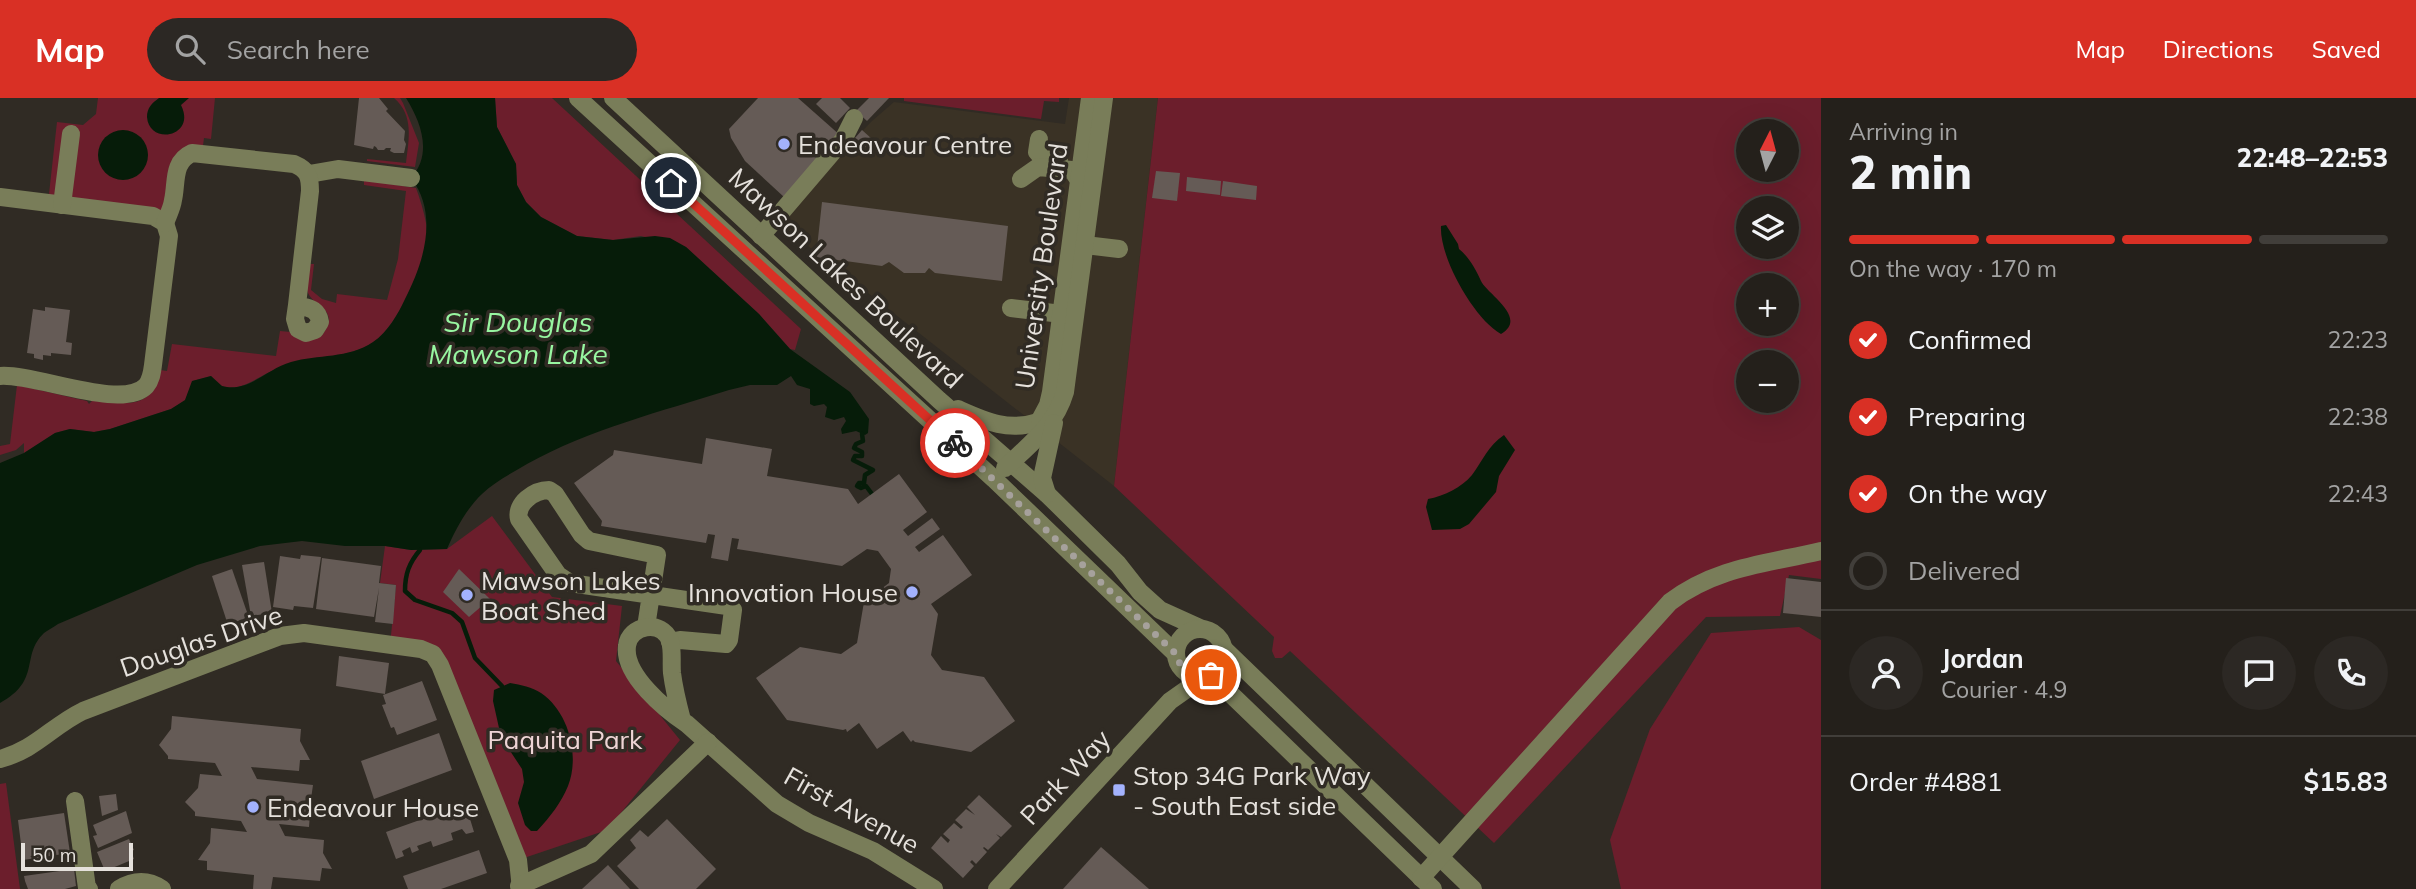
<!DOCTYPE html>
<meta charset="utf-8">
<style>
body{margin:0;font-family:Mulish,sans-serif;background:#2c2824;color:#f1f3f6;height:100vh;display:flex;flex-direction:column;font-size:26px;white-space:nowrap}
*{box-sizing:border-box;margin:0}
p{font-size:23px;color:#a3a3a3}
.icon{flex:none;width:38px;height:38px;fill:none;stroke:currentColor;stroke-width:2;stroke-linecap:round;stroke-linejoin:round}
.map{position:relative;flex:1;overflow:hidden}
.sheet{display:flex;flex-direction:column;background:#24201b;width:595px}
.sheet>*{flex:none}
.needle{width:46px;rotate:6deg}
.tools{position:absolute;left:1736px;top:21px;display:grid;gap:14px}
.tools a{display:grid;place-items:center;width:63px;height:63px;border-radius:50%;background:#24201b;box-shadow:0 7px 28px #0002,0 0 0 2px #413e3a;font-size:35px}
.scale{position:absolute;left:21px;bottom:18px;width:112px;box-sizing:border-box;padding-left:7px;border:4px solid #e5e1dc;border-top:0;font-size:19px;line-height:24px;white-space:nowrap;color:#e5e1dc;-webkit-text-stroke:5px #302b24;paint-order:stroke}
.pin{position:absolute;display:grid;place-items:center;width:60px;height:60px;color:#fff;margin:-30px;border:4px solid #fff;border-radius:50%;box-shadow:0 2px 7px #0007}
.courier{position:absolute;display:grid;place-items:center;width:70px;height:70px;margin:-35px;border:5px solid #d93025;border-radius:50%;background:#fff;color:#222;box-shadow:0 2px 9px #0007}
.headline em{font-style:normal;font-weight:800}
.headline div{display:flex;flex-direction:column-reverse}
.headline{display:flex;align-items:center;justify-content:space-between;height:119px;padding:0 28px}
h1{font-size:46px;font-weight:800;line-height:52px}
.bar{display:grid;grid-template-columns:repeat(4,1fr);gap:10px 7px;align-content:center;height:84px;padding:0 28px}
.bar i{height:9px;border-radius:5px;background:#413e3a}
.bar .current{background:#d93025}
.bar p{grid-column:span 4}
.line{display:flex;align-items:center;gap:18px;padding:0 28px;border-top:2px solid #413e3a}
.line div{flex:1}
.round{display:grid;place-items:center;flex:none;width:74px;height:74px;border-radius:37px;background:#2c2824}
ol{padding:0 28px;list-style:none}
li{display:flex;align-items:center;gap:21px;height:77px}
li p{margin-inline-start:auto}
li .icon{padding:7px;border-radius:50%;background:#d93025;color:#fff;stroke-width:4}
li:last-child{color:#a3a3a3}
li i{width:38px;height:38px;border:4px solid #413e3a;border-radius:50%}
header{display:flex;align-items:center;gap:42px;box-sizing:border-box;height:98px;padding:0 35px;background:#d93025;color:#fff}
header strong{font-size:33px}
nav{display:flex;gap:38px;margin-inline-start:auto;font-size:24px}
.search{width:490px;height:63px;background:#2c2824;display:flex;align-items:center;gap:18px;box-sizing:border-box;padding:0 24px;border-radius:38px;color:#a3a3a3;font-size:26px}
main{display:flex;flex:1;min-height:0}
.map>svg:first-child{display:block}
.built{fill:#3a3225}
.green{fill:#6c1e2c;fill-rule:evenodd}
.water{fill:#061c09}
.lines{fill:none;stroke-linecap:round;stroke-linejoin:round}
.stream{stroke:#061c09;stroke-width:4.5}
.building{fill:#655b56}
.minor{stroke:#797d59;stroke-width:18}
.done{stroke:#a6a19c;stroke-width:7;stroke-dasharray:0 12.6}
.route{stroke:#d93025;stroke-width:9}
.poi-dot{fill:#a3b2fd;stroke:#302b24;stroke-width:2.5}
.labels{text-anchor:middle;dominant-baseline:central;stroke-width:7;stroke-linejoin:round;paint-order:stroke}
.poi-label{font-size:26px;fill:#e5e1dc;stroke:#302b24;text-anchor:start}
.street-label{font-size:26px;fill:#e5e1dc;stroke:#302b24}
.park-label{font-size:26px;fill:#eed4d5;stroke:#302b24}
.water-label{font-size:28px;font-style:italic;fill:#98f6a1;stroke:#302b24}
</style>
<header>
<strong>Map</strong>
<div class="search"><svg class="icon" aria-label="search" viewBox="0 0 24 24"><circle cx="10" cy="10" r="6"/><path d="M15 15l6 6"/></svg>Search here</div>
<nav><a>Map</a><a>Directions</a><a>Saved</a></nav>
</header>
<main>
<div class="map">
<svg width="1821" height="791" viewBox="0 0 1821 791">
<rect width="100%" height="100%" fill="#302b24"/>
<polygon class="built" points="1069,0 1158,0 1114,388 775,122 872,23 894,4 1065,26"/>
<g class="green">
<polygon points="98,0 215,0 211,41 204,40 202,55 191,55 165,125 48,105 57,24 83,27 96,16"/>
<path d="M394,0h6l3,5 16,40 -4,24 -48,-6v-2l39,4c3,-24 8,-48 -12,-65z"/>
<polygon points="495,0 552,0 801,231 795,252 790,251 759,216 686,149 641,138 613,142 577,138 541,119 526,104 517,87 516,66 497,29"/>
<polygon points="904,0 1059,0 1059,4 1044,3 1041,21 904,3"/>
<path d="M1158,0h663v481l-32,-4 -9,41 -74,1 -212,226 -204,-192 -8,7h-7l-3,-7 2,-14 -160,-151zM1748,33h39v39h-39zM1748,110h39v39h-39zM1748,187h39v39h-39zM1748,264h39v39h-39z"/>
<path d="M364,82l52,8c4,11 8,24 10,35 6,31 -27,101 -52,119 -26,17 -67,16 -97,27 -16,5 -31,20 -49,19 -8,-1 -13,-6 -17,-12l-18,5 -8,20 -14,8 -61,20 -16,3 -24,-3 -15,4 -31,20v-10l-8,7 -16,5v-9l10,-2 7,-59 70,16 2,3 4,-4c33,4 59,11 67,-30l7,1 5,-27 104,12 4,-25 42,4c19,-26 -7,-27 -14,-42 -3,-8 0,-21 1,-29h5l-3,26 11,9 14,4 1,-9 50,6 11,-41 8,-68 -42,-6z"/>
<polygon points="492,418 552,499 622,508 616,563 680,642 607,732 518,762 440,567 390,547 396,487 380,485 385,448 411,452 447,451"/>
<polygon points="1799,529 1821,542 1821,791 1621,791 1610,742 1650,631 1711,535"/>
<polygon points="6,685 20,791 0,791 0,686"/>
</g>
<g class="water">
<path d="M159,0h30l-8,7c16,32 -32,41 -34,12 0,-9 5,-14 12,-19z"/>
<path d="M406,0h89l2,29 19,37 1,21 9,17 15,15 36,19 36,4 42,-4 15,2 16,9 73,67 31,35 60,43 19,27 -1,14 -3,2 -9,-4 -14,3 -1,-5 5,-8 -2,-4 -10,3 -9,-3 2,-10 -3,-3 -10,2 -4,-2v-15l-13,-4 -6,-9 -14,9h-27l-21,5c-69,22 -139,39 -202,74 -15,9 -33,18 -45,30 -15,14 -27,36 -35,55l-36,1 -26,-4h-40l-43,-5 -42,5 -63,19 -139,59c-4,3 -10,6 -14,9 -24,23 -2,47 -44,70v-240l24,-10 31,-20 15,-4 24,3 16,-3 61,-20 14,-9 7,-19 19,-5 11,10c27,7 44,-17 69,-24 27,-8 57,-3 82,-20 15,-10 25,-28 32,-43 19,-37 34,-85 6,-121 22,-24 10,-56 -5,-80z"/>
<circle cx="123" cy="57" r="25"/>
<path d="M1446,127l12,19 1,5c10,8 17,21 22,32 5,12 48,37 20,53 -27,-15 -62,-77 -60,-108z"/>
<path d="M1504,337l11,15 -16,26 -3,16 -27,32 -9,5 -28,1 -6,-23 2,-8c16,-3 33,-11 44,-24 11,-15 16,-29 32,-40z"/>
<path d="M510,585c11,2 22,4 31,10 28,19 39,63 27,93 -7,17 -18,31 -31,45h-6l-6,-6 -7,-22 6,-21 -2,-13 -21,-32 -8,-36 1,-11z"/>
</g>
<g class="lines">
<g class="stream">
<polyline points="862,336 863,343 856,346 854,350 862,354 862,358 855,358 853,362 873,372 865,377 864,385 859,385 857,388 861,390 866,388 872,396"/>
<path d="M420,452c-11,13 -15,24 -15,41l10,9 37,13 10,9 13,36 27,28"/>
</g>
</g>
<g class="building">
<polygon points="359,0 379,0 388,11 386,13 405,33 404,42 406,46 404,55 394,55 390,53 391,50 386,50 384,52 378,52 376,49 374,48 373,51 354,47"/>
<polygon points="758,0 798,0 841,38 784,99 745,63 731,40 729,31"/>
<polygon points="822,0 840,0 850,10 836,25 816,6"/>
<polygon points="869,0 889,0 867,23 856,13"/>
<polygon points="862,32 872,41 866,49 855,40"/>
<polygon points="1156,73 1180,75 1177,103 1152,100"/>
<polygon points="1187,79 1221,83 1220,97 1186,93"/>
<polygon points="1223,83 1257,88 1256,102 1221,98"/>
<polygon points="822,104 1008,128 1002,183 935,175 929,170 925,175 904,175 889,164 882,168 816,159"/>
<polygon points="45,209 70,212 66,244 72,245 71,257 51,255 51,258 43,257 43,262 34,260 34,256 27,255 33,211 45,213"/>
<polygon points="706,340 772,351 767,378 848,391 858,406 899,376 927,414 903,432 908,438 932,420 940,431 915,449 919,454 943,437 972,477 931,506 938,516 931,557 942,572 984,579 1015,623 971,654 915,644 913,642 911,644 903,633 877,651 859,625 847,634 846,631 843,632 787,622 756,580 800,549 841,556 857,545 864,504 889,485 891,471 878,453 867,451 842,468 737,451 739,441 732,440 728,463 711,460 715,437 708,436 706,445 601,428 602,423 574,385 613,357 614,352 702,366"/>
<polygon points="301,457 321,459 313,510 294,508 293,512 273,509 280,458 300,461"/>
<polygon points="322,460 381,468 379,485 396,487 393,526 375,524 379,490 374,519 316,511"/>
<polygon points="264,464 272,515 251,518 242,467"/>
<polygon points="232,471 249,520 228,527 212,478"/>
<polygon points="459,471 490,501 469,519 443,494"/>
<polygon points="1786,480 1821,484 1821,519 1783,515"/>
<polygon points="339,558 389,565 385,596 336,588"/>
<polygon points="422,583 437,622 397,637 394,629 391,630 382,607 386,606 383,597"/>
<polygon points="172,618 301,631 300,643 310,662 300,662 299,673 251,669 257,681 313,687 311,701 321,717 310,716 309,729 279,726 285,738 324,742 323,755 332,771 322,770 320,783 273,779 271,791 253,791 254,777 207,772 207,763 198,762 210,745 211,730 247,734 241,723 195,718 195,714 185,704 198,690 200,676 222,678 215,665 168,661 168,658 159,647 171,631"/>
<polygon points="439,635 452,672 374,701 361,663"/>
<polygon points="116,696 118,712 102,718 99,698"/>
<polygon points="979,697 1012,728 1001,739 996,736 1000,740 988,752 984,749 983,750 987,754 976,766 972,762 970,764 974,768 963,780 931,750 941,738 948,745 950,742 943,736 954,725 961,731 963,729 955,722 966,711 975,717 967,709"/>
<polygon points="462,707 463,710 467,711 474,734 466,736 462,731 451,735 453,742 433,749 431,743 417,748 419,752 412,755 410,749 402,753 404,758 396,761 386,734"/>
<polygon points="126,713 132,735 98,750 93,738 97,737 93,727"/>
<polygon points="64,715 70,755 23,762 18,722"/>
<polygon points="667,721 716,771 696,791 639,791 617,768 636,750 630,742 640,732 648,739"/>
<polygon points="129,741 134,752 131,753 134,761 105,773 97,754"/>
<polygon points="1101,749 1149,791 1063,791"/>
<polygon points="479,752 487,775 441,791 408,791 403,778"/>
<polygon points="608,767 630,791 582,791"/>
<polygon points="74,771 76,788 65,791 28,791 25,783 24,778"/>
</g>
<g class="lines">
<g class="minor">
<polyline points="578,0 994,381 1176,556"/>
<polyline points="613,0 939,302 1048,397 1118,466 1140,494 1160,512 1202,531"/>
<polyline points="1039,41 1037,54 1043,61 1059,63"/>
<polyline points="309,76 338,71 411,80"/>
<polyline points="1021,81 1038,69 1072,72 1079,82"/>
<path d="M0,99l153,19 12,7 4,13 -16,129c-1,8 -2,15 -7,21 -24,25 -112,-13 -146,-10"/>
<polyline points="62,107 71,36"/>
<path d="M165,125c3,-8 7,-15 8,-23 4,-17 -1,-38 19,-47l102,11c14,6 16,12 16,27l-13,114c11,3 21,3 23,17l-5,8 -9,3 -8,-4 -3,-10 2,-14"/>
<polyline points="761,138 843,42 854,20"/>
<polyline points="1085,147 1119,151"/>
<polyline points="1011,210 1062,216"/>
<path d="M958,311c27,12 50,23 80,13"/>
<polyline points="1040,322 1048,307 1051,294 1090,0"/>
<path d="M1005,370c25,-24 50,-42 60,-76l39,-294"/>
<polyline points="1047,396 1042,380 1054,325"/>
<path d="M646,529l11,-72 -68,-14 -7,-6 -27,-41 -6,-4c-15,0 -34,14 -30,29l39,56 12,8 157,23 6,4 -4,30 -3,4 -46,-4 -10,2"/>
<circle cx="1200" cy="555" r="24"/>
<polyline points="1224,551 1473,791"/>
<polyline points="1211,577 1433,791"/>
<path d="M682,622c-4,-15 -8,-31 -10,-47 -1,-10 1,-22 -2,-32 -8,-22 -41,-16 -43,5 -4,29 39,64 60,78l90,80 32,19 64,28 61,38"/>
<path d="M0,661c35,-9 52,-33 83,-48l197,-75 24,-3 117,16 12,5 7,11 78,195 3,29"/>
<polyline points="75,703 87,790 89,791"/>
<path d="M1421,780l249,-276c46,-35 96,-38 151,-51"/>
<polyline points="519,788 591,756 708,644"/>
<path d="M119,791c15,-9 28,-10 43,0"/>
<polyline points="997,791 1170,603 1204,579"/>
</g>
</g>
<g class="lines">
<polyline class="done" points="955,345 1176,556 1182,571 1196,579 1211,577"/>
<polyline class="route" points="671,85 955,345"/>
</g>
<g class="poi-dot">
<circle cx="784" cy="46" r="7"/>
<circle cx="912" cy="494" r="7"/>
<circle cx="467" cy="497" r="7"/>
<rect x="1112" y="685" width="14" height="14" rx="3.5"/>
<circle cx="253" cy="709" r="7"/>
</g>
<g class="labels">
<g class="poi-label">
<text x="798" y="46">Endeavour Centre</text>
<text x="481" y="482">Mawson Lakes<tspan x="481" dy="30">Boat Shed</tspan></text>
<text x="898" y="494" text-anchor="end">Innovation House</text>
<text x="1133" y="677">Stop 34G Park Way<tspan x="1133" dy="30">- South East side</tspan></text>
<text x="267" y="709">Endeavour House</text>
</g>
<g class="street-label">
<text transform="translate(1041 168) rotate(-82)">University Boulevard</text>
<text transform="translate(846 180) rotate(43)">Mawson Lakes Boulevard</text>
<text transform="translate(201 543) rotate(-19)">Douglas Drive</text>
<text transform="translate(1065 679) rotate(-47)">Park Way</text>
<text transform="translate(852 712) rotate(29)">First Avenue</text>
</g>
<g class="park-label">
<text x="565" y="641">Paquita Park</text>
</g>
<g class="water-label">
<text x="518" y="223">Sir Douglas<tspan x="518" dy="32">Mawson Lake</tspan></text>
</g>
</g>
</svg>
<div class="tools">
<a><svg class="needle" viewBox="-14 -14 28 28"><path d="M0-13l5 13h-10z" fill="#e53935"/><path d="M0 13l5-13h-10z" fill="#a3a3a3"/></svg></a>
<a><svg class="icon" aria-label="layers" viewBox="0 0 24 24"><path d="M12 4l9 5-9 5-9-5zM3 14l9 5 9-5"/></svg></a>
<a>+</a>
<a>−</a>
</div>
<div class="scale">50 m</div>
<div class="pin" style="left:1211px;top:577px;background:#ea580c"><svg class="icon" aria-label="bag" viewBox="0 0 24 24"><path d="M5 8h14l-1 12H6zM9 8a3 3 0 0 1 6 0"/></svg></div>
<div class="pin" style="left:671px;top:85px;background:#1f2937"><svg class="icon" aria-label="home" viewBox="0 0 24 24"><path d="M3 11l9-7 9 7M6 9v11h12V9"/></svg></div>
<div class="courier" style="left:955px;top:345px"><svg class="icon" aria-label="bike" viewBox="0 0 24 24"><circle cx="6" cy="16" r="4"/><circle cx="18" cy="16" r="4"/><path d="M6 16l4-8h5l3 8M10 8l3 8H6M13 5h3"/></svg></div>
</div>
<section class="sheet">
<div class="headline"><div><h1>2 min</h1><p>Arriving in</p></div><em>22:48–22:53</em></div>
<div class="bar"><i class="current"></i><i class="current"></i><i class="current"></i><i></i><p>On the way · 170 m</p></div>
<ol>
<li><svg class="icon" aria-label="check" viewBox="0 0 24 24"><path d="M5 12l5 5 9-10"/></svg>Confirmed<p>22:23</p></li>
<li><svg class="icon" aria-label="check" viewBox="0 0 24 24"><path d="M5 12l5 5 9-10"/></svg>Preparing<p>22:38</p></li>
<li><svg class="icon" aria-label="check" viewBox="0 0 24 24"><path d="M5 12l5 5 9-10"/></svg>On the way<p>22:43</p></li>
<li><i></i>Delivered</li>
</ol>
<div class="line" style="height:126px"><a class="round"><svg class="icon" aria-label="person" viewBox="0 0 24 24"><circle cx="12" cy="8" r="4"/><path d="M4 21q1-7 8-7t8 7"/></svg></a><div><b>Jordan</b><p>Courier · 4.9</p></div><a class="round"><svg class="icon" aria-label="chat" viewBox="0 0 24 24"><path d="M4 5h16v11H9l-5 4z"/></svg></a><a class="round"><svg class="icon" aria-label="phone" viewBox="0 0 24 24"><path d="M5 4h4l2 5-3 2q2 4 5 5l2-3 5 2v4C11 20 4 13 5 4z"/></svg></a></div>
<div class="line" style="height:91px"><div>Order #4881</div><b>$15.83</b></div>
</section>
</main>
